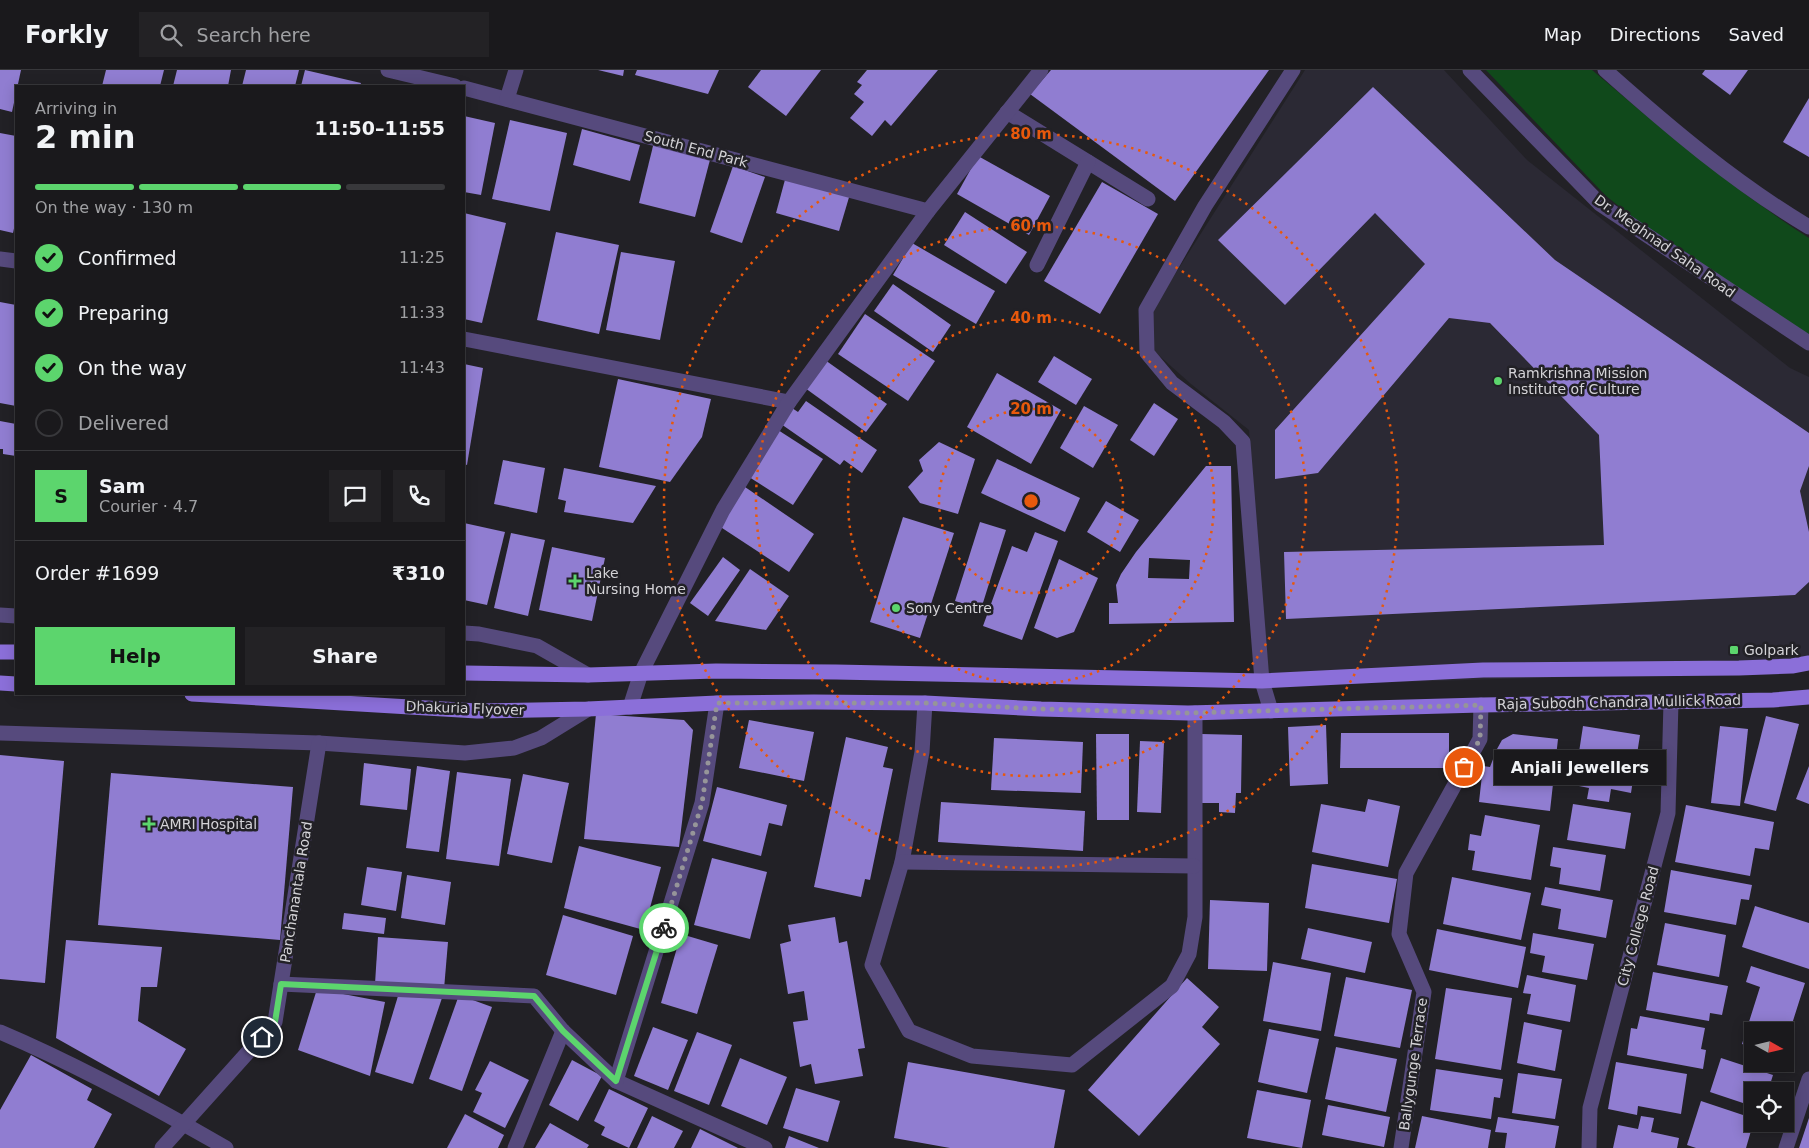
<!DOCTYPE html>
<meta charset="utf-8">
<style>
body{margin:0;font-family:"DejaVu Sans",sans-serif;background:#232225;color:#f1f3f6;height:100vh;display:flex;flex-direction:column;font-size:19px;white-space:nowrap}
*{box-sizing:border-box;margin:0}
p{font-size:16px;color:#9fa0a3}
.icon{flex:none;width:28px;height:28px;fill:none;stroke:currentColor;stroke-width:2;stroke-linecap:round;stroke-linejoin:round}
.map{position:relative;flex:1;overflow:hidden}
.drawer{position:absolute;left:15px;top:15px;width:450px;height:610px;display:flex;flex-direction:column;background:#1a191c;border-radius:0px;box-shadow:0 2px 12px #0003,0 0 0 1px #38383b}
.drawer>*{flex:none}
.needle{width:32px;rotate:98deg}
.controls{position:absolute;left:1744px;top:952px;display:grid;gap:10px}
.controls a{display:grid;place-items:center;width:50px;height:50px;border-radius:0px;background:#1a191c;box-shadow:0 2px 12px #0003,0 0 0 1px #38383b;font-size:25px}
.pin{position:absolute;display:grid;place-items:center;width:42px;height:42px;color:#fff;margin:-21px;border:2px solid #fff;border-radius:50%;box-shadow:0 1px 5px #0007}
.courier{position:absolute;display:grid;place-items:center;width:50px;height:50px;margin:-25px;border:4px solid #5cd56d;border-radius:50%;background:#fff;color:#222;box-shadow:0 1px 6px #0007}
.bubble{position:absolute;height:35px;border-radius:0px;background:#1a191c;box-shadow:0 2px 12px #0003,0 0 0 1px #38383b;font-size:16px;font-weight:800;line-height:35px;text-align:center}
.headline em{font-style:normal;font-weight:800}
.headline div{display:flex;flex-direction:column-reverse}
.headline{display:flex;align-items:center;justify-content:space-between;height:85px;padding:0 20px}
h1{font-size:32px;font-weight:800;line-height:38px}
.bar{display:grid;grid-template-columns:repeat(4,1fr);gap:8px 5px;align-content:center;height:60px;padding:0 20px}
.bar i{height:6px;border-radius:4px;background:#38383b}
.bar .active{background:#5cd56d}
.bar p{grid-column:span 4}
.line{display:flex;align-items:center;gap:12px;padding:0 20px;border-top:1px solid #38383b}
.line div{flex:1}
.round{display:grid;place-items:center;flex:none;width:52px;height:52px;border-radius:0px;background:#232225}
ol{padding:0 20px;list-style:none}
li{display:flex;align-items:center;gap:15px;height:55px}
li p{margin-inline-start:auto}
li .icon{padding:5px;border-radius:50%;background:#5cd56d;color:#111;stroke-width:4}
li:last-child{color:#9fa0a3}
li i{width:28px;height:28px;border:2px solid #38383b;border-radius:50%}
.cta{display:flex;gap:10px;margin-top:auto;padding:10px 20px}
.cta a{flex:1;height:58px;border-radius:0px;background:#5cd56d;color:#111;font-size:20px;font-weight:800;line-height:58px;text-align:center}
.cta a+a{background:#232225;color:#f1f3f6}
header{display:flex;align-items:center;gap:30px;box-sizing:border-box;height:70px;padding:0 25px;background:#1a191c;border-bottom:1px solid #38383b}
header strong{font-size:24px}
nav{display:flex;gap:28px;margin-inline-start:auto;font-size:18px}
.search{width:350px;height:45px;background:#232225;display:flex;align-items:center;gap:12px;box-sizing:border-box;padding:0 18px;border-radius:0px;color:#9fa0a3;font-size:19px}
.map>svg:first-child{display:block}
.built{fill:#2b2934}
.green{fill:#10491b}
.building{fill:#907dd1;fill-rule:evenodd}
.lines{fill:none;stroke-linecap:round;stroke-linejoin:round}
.minor{stroke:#564a7d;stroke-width:15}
.major{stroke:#8b6fd9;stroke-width:15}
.done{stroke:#969599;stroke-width:5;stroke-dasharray:0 9}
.route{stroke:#5cd56d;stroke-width:6}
.ring{fill:none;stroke:#e8590c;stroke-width:2.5;stroke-dasharray:2.5 5}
.poi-dot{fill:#5cd56d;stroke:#222126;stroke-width:2}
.labels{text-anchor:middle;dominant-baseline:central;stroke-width:5;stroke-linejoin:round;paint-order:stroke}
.street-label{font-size:14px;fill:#d4d3d7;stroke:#222126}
.poi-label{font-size:14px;fill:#d4d3d7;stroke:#222126;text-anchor:start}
.centre{fill:#e8590c;stroke:#222126;stroke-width:2.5}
.ring-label{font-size:15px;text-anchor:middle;font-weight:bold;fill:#e8590c;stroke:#222126;stroke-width:5;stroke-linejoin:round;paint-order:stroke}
</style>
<header>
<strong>Forkly</strong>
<div class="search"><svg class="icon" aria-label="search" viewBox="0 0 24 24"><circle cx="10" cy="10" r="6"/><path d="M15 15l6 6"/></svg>Search here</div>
<nav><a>Map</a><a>Directions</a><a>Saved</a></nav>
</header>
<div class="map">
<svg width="1809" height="1078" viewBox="0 0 1809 1078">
<rect width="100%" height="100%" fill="#222126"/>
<polygon class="built" points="1305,0 1444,0 1527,90 1790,298 1809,307 1809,600 1267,616 1249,360 1191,314 1154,281 1151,242"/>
<path class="green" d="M1486,0h106c70,59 140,119 217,168v108l-73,-48 -130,-102z"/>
<g class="building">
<polygon points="0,0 21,0 12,42 0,39"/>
<polygon points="106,0 164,0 160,16 102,16"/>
<polygon points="177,0 231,0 228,16 173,16"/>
<polygon points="246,0 299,0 295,16 242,16"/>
<polygon points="305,0 361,13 360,16 301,16"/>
<polygon points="598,0 624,0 623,6"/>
<polygon points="637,0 719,0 708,24 635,5"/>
<polygon points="761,0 821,0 786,46 748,17"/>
<polygon points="867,0 938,0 891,56 885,50 872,66 850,48 864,32 854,24 862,15 857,12"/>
<polygon points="1051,0 1269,0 1175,131 1030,24"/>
<polygon points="1705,0 1748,0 1730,25 1702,4"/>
<polygon points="1373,17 1555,190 1809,363 1809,396 1800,421 1809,462 1809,512 1795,525 1286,549 1284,482 1604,475 1599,365 1490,253 1449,248 1318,403 1275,409 1275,360 1425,194 1375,143 1285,235 1218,170"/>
<polygon points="1809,28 1809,87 1783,72"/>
<polygon points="464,46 495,53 481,125 464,122"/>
<polygon points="510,50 567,63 550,141 492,129"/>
<polygon points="582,59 640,75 630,111 573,95"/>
<polygon points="0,63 16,66 16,149 13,163 0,160"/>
<polygon points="654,72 711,86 695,147 639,133"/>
<polygon points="978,86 1050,126 1029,165 957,124"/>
<polygon points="733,96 765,107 742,173 710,162"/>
<polygon points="786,106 850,124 839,161 776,143"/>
<polygon points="1102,112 1158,144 1100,244 1044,211"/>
<polygon points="965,142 1027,182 1006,214 944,175"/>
<polygon points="464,143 506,153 482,253 464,249"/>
<polygon points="556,162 619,175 599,264 537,250"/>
<polygon points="912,173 995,221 976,254 893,205"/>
<polygon points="621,182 675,191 660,270 606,260"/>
<polygon points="893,214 951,255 933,282 874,241"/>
<polygon points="0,232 16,235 16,336 0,333"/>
<polygon points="865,244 935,291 908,331 838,284"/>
<polygon points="1054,286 1092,309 1076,335 1038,312"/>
<polygon points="825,290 887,334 866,362 805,318"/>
<polygon points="464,294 483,298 467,395 464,394"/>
<polygon points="997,303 1061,340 1031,394 967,357"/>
<polygon points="618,309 711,329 702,367 670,412 599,397"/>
<polygon points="806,331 877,380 862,403 844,390 840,395 781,354 792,338 798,342"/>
<polygon points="1154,333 1178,349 1154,386 1130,370"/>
<polygon points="1084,336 1118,355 1093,398 1060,378"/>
<polygon points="0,351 16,354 16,386 3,384 3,379 0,379"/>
<polygon points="778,360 823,389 793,435 749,407"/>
<polygon points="939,372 975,389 958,444 920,433 908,417 923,401 919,390"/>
<polygon points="997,389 1080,428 1065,462 981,423"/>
<polygon points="503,390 545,398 537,443 494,434"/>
<path d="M1206,396h25l3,156 -125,2v-21h9l-2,-18 5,-11 15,-22zM1149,488l41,2 -1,19 -41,-1z"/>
<polygon points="564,398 569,399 656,416 633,453 564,442 566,431 558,429"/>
<polygon points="745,417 814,464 789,502 719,456"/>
<polygon points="1106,431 1139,450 1120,482 1087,462"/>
<polygon points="903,447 954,463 920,568 870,552"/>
<polygon points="980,452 1006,460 981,539 955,531"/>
<polygon points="464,453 505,462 487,535 464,530"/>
<polygon points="1035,462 1058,471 1022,570 983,556 1012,476 1027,482"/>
<polygon points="511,463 545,470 528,546 494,538"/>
<polygon points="552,477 605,488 592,551 539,540"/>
<polygon points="723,487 740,500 708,546 690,533"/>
<polygon points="1059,489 1098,508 1074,562 1057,568 1034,558"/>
<polygon points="750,499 789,526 766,560 715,551"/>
<polygon points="596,644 684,650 693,660 679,777 584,769"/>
<polygon points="1766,646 1799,654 1776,741 1744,733"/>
<polygon points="749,650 814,662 804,711 739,698"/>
<polygon points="1326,655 1328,714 1290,716 1288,657"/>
<polygon points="1583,656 1640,665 1631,723 1611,719 1609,732 1587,729 1589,718 1574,715"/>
<polygon points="1720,656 1748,659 1740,736 1711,733"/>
<polygon points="1341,663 1449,663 1449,698 1340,698"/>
<polygon points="1096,664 1129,664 1129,750 1097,750"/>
<polygon points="1202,664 1242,665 1241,723 1236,723 1235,743 1219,742 1219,733 1201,733"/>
<polygon points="1513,664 1558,669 1550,741 1479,732 1483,696 1490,697 1497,679 1502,670"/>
<polygon points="846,667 888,677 883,697 893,699 870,810 865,809 861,827 814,817"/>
<polygon points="994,668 1083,672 1081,723 991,720"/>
<polygon points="1140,671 1164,672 1161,743 1137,742"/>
<polygon points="0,685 64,691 45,913 0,909"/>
<polygon points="364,693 411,699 407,740 360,735"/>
<polygon points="417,696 450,701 439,782 406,778"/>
<polygon points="1809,696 1809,734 1796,729"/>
<polygon points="457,702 511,709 499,796 446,789"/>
<polygon points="111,703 293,717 280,870 98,855"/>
<polygon points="523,704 569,713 552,793 507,784"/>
<polygon points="717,717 787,735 782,756 769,753 761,786 703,771"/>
<polygon points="1368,729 1400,736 1388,797 1312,782 1321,734 1365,742"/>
<polygon points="941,732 1085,741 1083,781 938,772"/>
<polygon points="1573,734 1631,743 1625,779 1567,770"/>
<polygon points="1686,735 1774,752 1769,780 1755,778 1750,806 1675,792"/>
<polygon points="1485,745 1540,755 1531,810 1472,800 1475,781 1468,780 1470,764 1481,766"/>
<polygon points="579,776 661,797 644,860 564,838"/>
<polygon points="1553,777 1606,785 1600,821 1559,814 1561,798 1550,796"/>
<polygon points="712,788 767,802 750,869 694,855"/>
<polygon points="1312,794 1397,809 1389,853 1305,838"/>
<polygon points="367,797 402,802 396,841 361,835"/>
<polygon points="1671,800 1752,815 1749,830 1741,829 1736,855 1664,842"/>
<polygon points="407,805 451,812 445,855 401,848"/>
<polygon points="1452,807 1531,823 1521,870 1443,854"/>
<polygon points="1545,817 1613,830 1606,868 1558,859 1561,839 1541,835"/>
<polygon points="1210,830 1269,833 1267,901 1208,899"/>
<polygon points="1755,836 1809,853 1809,899 1742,877"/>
<polygon points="344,843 386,848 384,864 342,859"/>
<polygon points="563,845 633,866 616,925 546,905"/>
<polygon points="835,847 839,873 847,871 865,978 858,979 863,1006 815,1014 811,994 800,997 793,952 808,950 804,921 788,924 780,874 791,871 788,855"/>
<polygon points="1665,853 1726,865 1719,907 1657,895"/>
<polygon points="1308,858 1372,872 1365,903 1301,889"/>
<polygon points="1437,859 1526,877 1518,918 1429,900"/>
<polygon points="1533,863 1594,874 1587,910 1542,902 1545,886 1530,883"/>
<polygon points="681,864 718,875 697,944 661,933"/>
<polygon points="378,867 448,872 444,919 375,914"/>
<polygon points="66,870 162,877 157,917 141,917 138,951 186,979 159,1026 56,968"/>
<polygon points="1273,892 1331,903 1321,961 1263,951"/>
<polygon points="1751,896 1805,913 1785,976 1785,961 1752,961 1752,977 1742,974 1760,917 1746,912"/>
<polygon points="1653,902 1728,916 1722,945 1710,943 1709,951 1646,940"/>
<polygon points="1527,905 1576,915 1570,952 1527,944 1531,924 1523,923"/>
<polygon points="1346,907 1412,920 1400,978 1334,966"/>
<polygon points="1187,908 1219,937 1202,957 1220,974 1139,1066 1088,1020"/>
<polygon points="1446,918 1512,928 1501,1000 1435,989"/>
<polygon points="317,919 385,932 370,1006 298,980"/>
<polygon points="459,925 492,937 462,1021 429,1009"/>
<polygon points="398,926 442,928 413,1014 375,1002"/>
<polygon points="1640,946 1705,958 1701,979 1706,980 1703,999 1627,985 1631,958 1637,959"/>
<polygon points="1524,952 1562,960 1555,1001 1517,993"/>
<polygon points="653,957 688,970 668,1020 634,1006"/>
<polygon points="1269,959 1319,969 1307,1023 1258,1012"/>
<polygon points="697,962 732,975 709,1035 674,1021"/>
<polygon points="1336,977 1397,989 1386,1042 1325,1029"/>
<polygon points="31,985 92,1019 87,1030 112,1044 94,1078 0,1078 0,1040"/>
<polygon points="740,988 787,1007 767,1055 721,1036"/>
<polygon points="1721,988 1773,1005 1768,1021 1752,1021 1752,1036 1710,1022"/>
<polygon points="572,990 602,1006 578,1051 549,1035"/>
<polygon points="490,991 529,1010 505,1058 473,1042 482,1023 475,1020"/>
<polygon points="908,992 1065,1020 1054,1078 950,1078 894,1068"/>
<polygon points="1616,992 1687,1004 1681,1044 1638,1036 1637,1045 1608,1039"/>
<polygon points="1436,999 1503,1009 1500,1028 1494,1027 1491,1049 1430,1040"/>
<polygon points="1518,1003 1562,1009 1555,1049 1512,1043"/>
<polygon points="796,1018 840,1031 828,1072 783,1058"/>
<polygon points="609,1019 648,1038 629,1078 601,1065 605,1057 594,1051"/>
<polygon points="1257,1020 1311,1030 1302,1078 1247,1068"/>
<polygon points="1701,1031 1752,1048 1753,1054 1746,1078 1696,1078 1687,1075"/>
<polygon points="1328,1035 1390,1047 1384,1077 1322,1065"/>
<polygon points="465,1044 504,1065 498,1078 447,1078"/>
<polygon points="652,1046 683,1061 674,1078 637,1078"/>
<polygon points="1422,1046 1491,1060 1488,1078 1415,1078"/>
<polygon points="1641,1046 1654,1048 1651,1062 1679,1068 1677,1078 1613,1078 1618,1055 1638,1059"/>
<polygon points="1498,1047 1559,1056 1555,1078 1505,1078 1507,1063 1495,1062"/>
<polygon points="1809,1048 1809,1078 1799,1078"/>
<polygon points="550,1053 589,1075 587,1078 535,1078"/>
<polygon points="700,1059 738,1078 691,1078"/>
<polygon points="789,1066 819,1078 785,1078"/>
</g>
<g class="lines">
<g class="minor">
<polyline points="388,0 455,16"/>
<polyline points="1470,0 1600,134 1809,273"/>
<path d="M1605,0c64,57 130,113 204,157"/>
<polyline points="464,18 928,141"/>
<polyline points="507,29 516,0"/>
<polyline points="1007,42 1148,129"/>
<polyline points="0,189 16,191"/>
<polyline points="1037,195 1088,92"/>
<polyline points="464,269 789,332"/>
<polyline points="0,545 16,546"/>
<polyline points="464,563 479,564 537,576 588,605"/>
<polyline points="925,633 922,682 902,792 872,895 909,961 972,986 1072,995 1172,916 1189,884 1195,847 1195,643"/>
<polyline points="630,637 641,603 723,440 789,332 928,141 1041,0"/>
<polyline points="1271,641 1262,611 1243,372 1224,352 1172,313 1147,283 1146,240 1205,136 1293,0"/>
<polyline points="0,663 319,673 465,683 514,678 541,668 588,639"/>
<polyline points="902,792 1194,796"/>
<polyline points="281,914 534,926 563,961 616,1011 765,1078"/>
<path d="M0,962c78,33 153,74 226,116"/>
<polyline points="616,1011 702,733 717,633"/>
<polyline points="162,1078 275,952 319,673"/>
<polyline points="515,1078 563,961"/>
<polyline points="1401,1078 1424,922 1399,864 1406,803 1480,669 1481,635"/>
<polyline points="1589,1078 1590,1038 1668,743 1671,632"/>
<polyline points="1786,1078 1809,1009"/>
</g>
<g class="major">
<polyline points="0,582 16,582"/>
<polyline points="464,603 588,605 716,601 836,602 1262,611 1483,600 1739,598 1792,596 1809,593"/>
<polyline points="0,613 16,614"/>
<polyline points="192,624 477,641 588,639 717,633 814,632 925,633 1041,639 1188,643 1481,635 1773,630 1809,627"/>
</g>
</g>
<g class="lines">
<polyline class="done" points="664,858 702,733 717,633 925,633 1041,639 1188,643 1481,635 1480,669 1464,697"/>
<polyline class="route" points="262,967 275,952 281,914 534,926 563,961 616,1011 664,858"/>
</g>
<g class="ring">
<circle cx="1031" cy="431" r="92"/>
<circle cx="1031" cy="431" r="183"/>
<circle cx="1031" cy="431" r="275"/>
<circle cx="1031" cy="431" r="367"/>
</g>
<g class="poi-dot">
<circle cx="1498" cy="311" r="5"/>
<path d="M572.5 503.5h5v5h5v5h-5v5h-5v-5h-5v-5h5z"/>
<circle cx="896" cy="538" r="5"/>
<rect x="1729" y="575" width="10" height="10" rx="2.5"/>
<path d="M146.5 746.5h5v5h5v5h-5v5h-5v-5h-5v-5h5z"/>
</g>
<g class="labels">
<g class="street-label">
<text transform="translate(696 79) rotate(15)">South End Park</text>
<text transform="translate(1665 176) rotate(35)">Dr. Meghnad Saha Road</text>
<text transform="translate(1619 632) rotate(-1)">Raja Subodh Chandra Mullick Road</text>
<text transform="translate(465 638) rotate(2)">Dhakuria Flyover</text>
<text transform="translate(296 822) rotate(-81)">Panchanantala Road</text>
<text transform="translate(1638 856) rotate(-75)">City College Road</text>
<text transform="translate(1413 994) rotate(-82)">Ballygunge Terrace</text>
</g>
<g class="poi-label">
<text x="1508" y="303">Ramkrishna Mission<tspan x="1508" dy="16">Institute of Culture</tspan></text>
<text x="586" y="503">Lake<tspan x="586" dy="16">Nursing Home</tspan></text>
<text x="906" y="538">Sony Centre</text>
<text x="1744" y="580">Golpark</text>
<text x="160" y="754">AMRI Hospital</text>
</g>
</g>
<circle cx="1031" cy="431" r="8" class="centre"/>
<g class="ring-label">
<text x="1031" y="69">80 m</text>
<text x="1031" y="161">60 m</text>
<text x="1031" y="253">40 m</text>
<text x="1031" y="344">20 m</text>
</g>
</svg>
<div class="controls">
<a><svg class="needle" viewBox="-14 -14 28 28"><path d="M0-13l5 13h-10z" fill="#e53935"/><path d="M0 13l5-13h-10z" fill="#9fa0a3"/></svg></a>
<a><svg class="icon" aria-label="locate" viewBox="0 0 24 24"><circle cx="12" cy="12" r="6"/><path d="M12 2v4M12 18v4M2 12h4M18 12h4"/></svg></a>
</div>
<div class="pin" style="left:1464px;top:697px;background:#ea580c"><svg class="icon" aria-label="bag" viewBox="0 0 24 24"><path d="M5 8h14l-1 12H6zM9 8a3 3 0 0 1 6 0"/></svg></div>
<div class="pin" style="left:262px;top:967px;background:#1f2937"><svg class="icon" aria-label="home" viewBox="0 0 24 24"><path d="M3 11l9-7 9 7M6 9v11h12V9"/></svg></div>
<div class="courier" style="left:664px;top:858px"><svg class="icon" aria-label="bike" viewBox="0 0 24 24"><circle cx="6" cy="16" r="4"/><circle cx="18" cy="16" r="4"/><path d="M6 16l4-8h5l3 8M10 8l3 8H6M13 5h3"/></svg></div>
<div class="bubble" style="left:1494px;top:680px;width:172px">Anjali Jewellers</div>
<section class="drawer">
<div class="headline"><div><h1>2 min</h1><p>Arriving in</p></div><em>11:50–11:55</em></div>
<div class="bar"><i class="active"></i><i class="active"></i><i class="active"></i><i></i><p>On the way · 130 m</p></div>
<ol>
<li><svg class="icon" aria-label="check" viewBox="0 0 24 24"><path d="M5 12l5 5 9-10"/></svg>Confirmed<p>11:25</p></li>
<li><svg class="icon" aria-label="check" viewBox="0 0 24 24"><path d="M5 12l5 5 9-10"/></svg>Preparing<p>11:33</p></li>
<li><svg class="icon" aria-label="check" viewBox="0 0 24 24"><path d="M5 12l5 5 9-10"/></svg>On the way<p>11:43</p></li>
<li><i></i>Delivered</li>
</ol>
<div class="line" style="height:90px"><b class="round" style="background:#5cd56d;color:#111">S</b><div><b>Sam</b><p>Courier · 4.7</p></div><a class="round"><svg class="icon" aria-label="chat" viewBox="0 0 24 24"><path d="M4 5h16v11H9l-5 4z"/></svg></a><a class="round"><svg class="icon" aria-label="phone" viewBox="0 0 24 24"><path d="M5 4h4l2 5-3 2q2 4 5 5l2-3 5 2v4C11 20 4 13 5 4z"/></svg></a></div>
<div class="line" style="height:65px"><div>Order #1699</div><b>₹310</b></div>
<div class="cta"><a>Help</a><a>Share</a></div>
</section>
</div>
